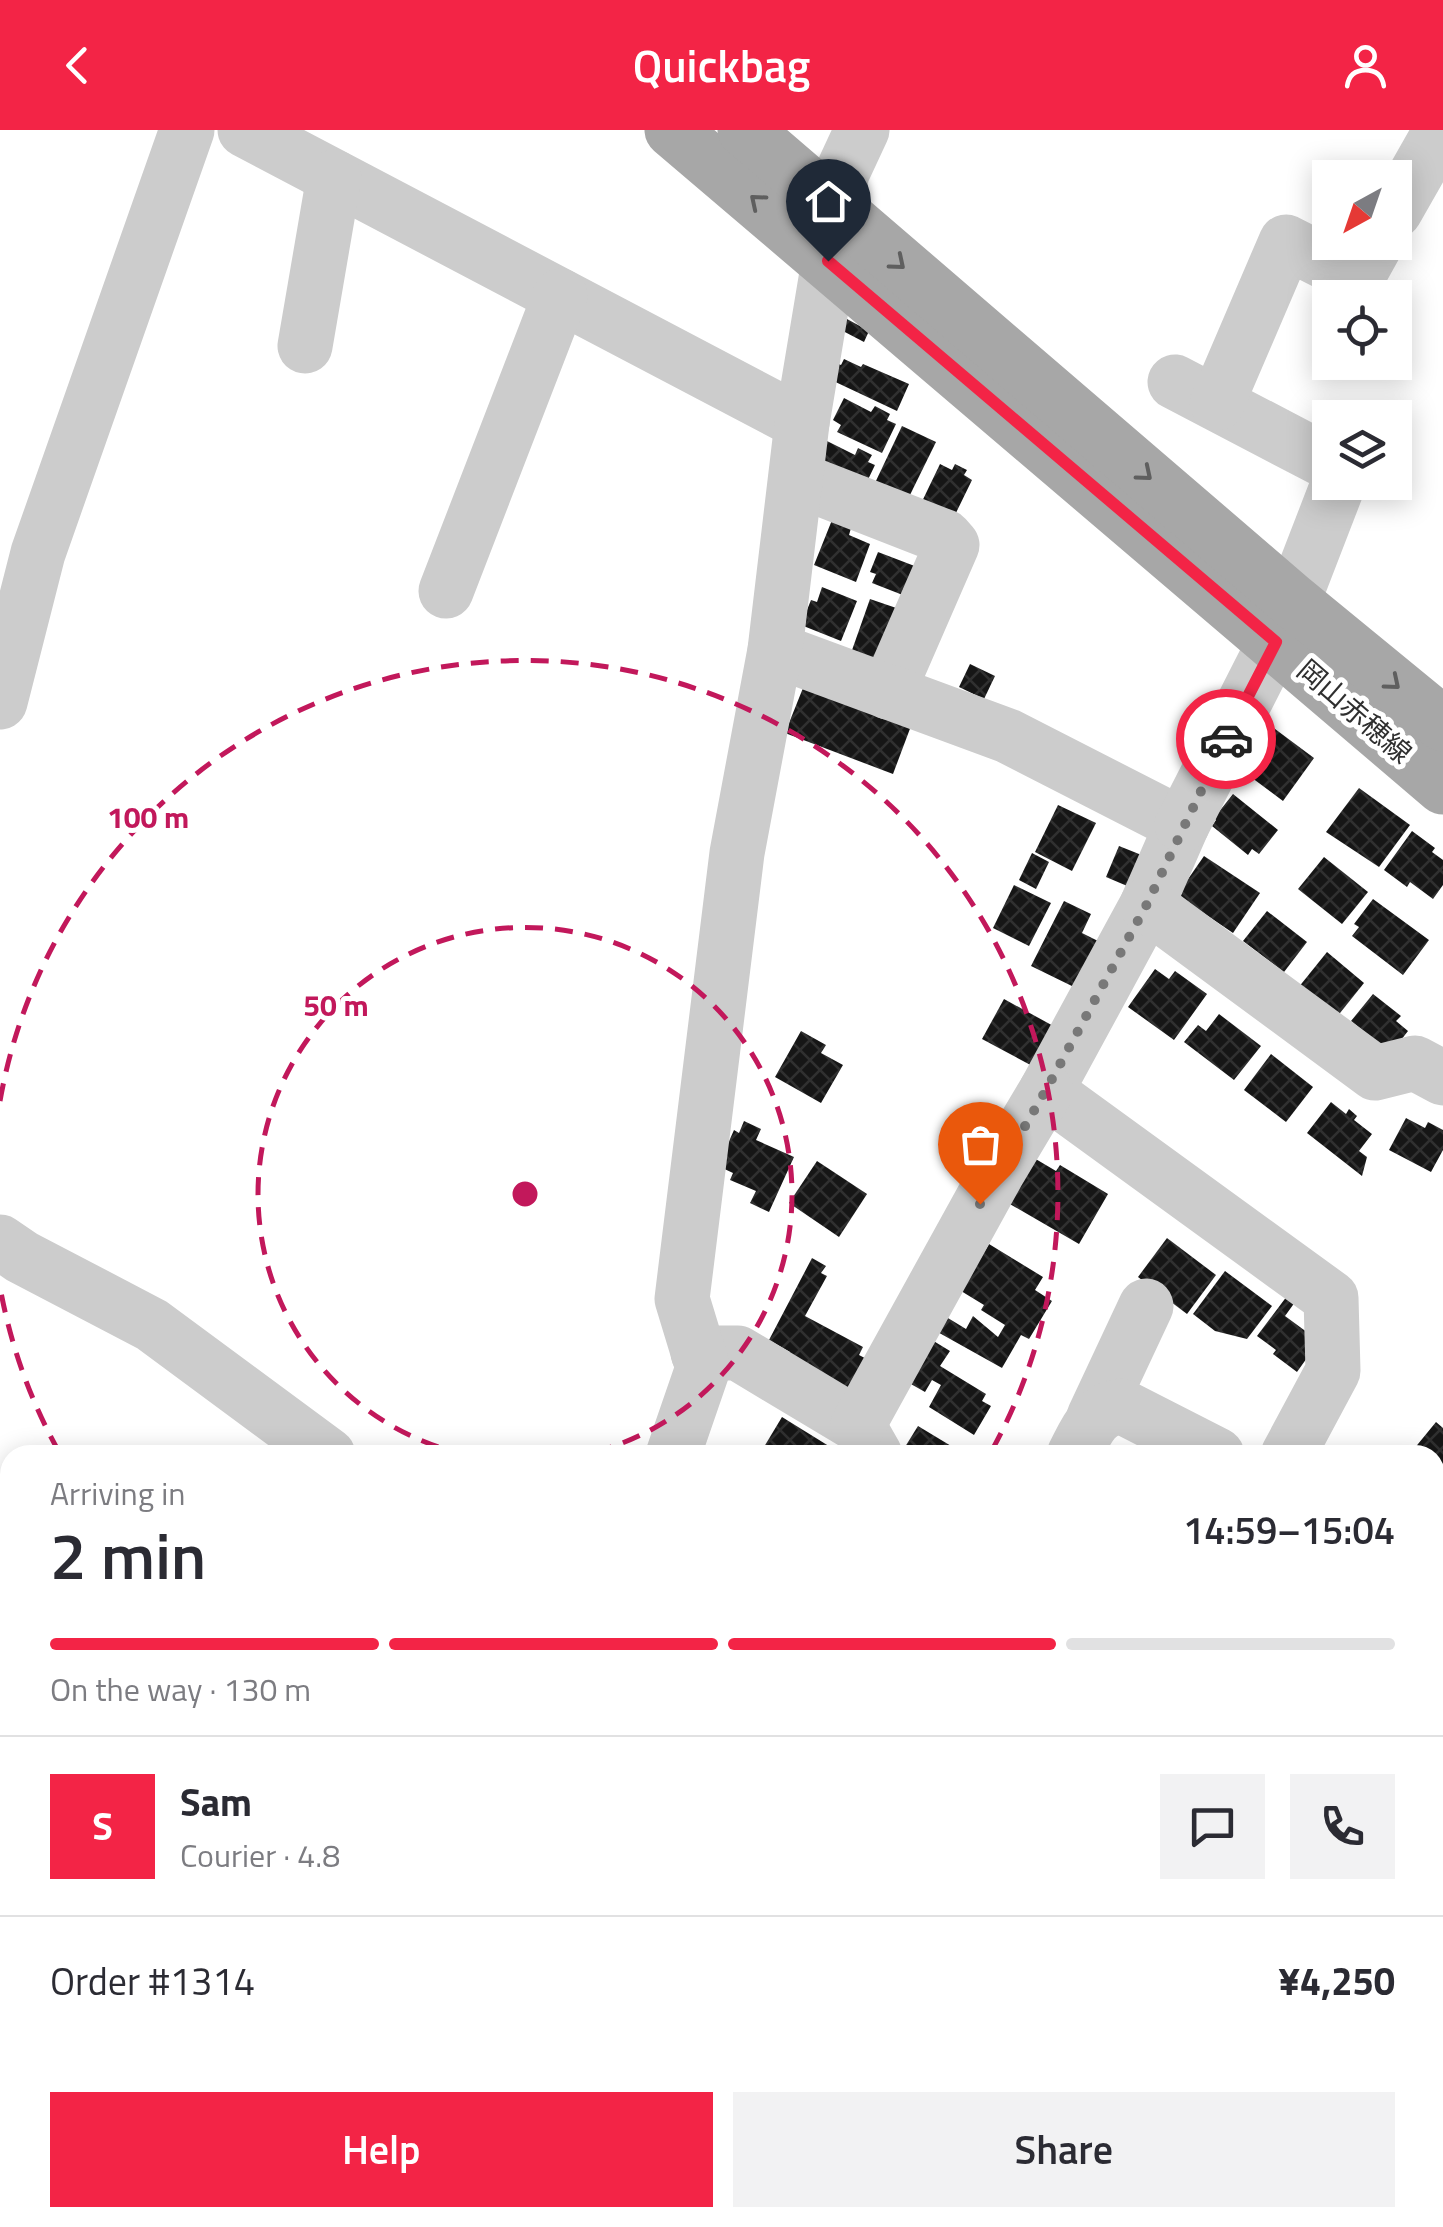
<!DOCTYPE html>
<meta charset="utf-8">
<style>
body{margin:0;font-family:"Titillium Web","Noto Sans JP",sans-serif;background:#f2f2f3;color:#2b2b33;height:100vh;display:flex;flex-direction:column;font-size:38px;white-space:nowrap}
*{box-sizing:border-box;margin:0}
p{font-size:32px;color:#7c7c81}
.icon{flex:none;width:55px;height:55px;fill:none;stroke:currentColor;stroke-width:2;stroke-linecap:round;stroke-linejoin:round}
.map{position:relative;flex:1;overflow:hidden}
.panel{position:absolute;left:0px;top:1315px;width:1445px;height:782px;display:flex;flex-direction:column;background:#fff;border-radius:30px 30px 0 0;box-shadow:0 5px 25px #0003}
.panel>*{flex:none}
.needle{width:65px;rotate:220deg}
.buttons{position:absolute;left:1312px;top:30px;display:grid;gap:20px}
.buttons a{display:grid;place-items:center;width:100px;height:100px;border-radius:0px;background:#fff;box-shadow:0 5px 25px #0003;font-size:50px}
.pin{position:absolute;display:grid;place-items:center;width:85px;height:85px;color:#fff;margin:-102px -42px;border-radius:50% 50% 50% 0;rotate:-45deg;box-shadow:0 0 10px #0007}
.pin .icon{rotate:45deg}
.courier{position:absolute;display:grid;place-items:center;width:100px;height:100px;margin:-50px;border:8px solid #f32446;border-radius:50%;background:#fff;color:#222;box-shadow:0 2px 12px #0007}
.head em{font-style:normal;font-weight:600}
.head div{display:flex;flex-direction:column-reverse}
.head{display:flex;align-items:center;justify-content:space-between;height:170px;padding:0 50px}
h1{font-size:65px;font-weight:600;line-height:75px}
.bar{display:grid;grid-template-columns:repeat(4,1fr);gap:15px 10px;align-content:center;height:120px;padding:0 50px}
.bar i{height:12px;border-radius:8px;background:#e1e1e2}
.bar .selected{background:#f32446}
.bar p{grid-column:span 4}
.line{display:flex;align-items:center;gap:25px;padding:0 50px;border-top:2px solid #e1e1e2}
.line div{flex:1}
.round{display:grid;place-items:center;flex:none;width:105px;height:105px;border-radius:0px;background:#f2f2f3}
.primary-button{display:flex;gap:20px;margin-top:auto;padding:20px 50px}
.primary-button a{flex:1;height:115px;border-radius:0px;background:#f32446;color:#fff;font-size:40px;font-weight:600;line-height:115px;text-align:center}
.primary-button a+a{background:#f2f2f3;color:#2b2b33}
header{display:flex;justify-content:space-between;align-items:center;height:130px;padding:0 50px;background:#f32446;color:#fff;font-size:45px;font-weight:600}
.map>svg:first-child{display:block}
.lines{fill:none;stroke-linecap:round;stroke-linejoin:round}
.river{stroke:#c7e3ef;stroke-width:65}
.building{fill:url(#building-cross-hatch)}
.minor{stroke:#ccc;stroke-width:55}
.major{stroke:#a7a7a7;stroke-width:55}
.oneway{stroke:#5f5f5f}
.done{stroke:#787878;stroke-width:10;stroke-dasharray:0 18}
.route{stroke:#f32446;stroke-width:12}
.ring{fill:none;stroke:#c2185b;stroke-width:5;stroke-dasharray:18 12}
.labels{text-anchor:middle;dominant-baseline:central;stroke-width:10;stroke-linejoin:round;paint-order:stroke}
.street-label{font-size:28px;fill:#2f2f2f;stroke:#fff}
.centre{fill:#c2185b;stroke:#fff;stroke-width:5}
.ring-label{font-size:30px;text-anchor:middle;font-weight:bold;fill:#c2185b;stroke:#fff;stroke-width:10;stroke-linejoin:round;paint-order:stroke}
</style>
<header><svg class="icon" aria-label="back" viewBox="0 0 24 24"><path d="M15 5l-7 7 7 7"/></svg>Quickbag<svg class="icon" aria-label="person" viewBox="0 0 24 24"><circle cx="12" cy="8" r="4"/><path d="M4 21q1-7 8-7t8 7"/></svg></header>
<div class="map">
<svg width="1443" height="2097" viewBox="0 0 1443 2097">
<defs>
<pattern id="building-cross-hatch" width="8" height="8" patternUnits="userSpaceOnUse" patternTransform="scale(2.5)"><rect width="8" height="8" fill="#161616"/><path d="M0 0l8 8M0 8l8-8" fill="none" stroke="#303030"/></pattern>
</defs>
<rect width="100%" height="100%" fill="#fff"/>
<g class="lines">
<polyline class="river" points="1435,1497 1443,1488"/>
</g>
<g class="building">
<polygon points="847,189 869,201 864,212 841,200"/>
<polygon points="844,229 861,237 863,234 909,254 897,281 827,248 834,232 841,235"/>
<polygon points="844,268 871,282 875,276 890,284 887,290 896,294 882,323 837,302 841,295 833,290"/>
<polygon points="902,296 936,312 907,371 874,355"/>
<polygon points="827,311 855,325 858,318 872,325 868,332 875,335 863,360 817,331"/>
<polygon points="940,334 952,340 955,334 967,340 964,345 972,350 954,387 916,384"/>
<polygon points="832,390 851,398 849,405 870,414 856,452 814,435"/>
<polygon points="878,422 925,440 913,469 872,453 876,444 870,442"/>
<polygon points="822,457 857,471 841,511 801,495 811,470 817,472"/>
<polygon points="870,469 905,481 886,535 851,523"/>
<polygon points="970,534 995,546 984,569 959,557"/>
<polygon points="807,548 914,588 893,644 785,603"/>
<polygon points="1267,593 1314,628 1283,671 1236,636"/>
<polygon points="1359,658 1410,695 1379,737 1326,702"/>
<polygon points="1233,664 1278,700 1259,724 1252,719 1248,725 1212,696 1216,690 1214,688"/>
<polygon points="1058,675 1096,693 1072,741 1035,722"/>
<polygon points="1412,701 1435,718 1432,722 1443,730 1443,755 1433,769 1410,752 1407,757 1384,740"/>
<polygon points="1119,716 1144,726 1139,761 1106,747"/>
<polygon points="1032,723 1049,732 1036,759 1019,750"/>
<polygon points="1204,726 1260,763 1233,803 1177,765"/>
<polygon points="1324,727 1368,762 1342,794 1298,759"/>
<polygon points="1014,755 1051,773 1029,816 993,798"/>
<polygon points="1373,769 1429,810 1403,845 1352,806 1359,797 1354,794"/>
<polygon points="1064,771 1091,784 1082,803 1108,816 1076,858 1031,836"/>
<polygon points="1267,781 1307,812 1284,842 1243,811"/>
<polygon points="1327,822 1364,853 1336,888 1298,858"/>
<polygon points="1155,839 1169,849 1175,841 1207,864 1174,910 1128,877"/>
<polygon points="1373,864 1401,886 1396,891 1408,901 1391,923 1351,891"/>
<polygon points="1004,869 1057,898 1036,938 982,909"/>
<polygon points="1219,884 1261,916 1234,950 1184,912 1198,895 1206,901"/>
<polygon points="801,901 826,915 821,923 843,935 821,973 775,947"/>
<polygon points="1271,924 1313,957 1286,992 1244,960"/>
<polygon points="1331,972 1346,984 1349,979 1357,986 1354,990 1372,1004 1359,1021 1367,1027 1362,1046 1307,1003"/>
<polygon points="1406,988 1425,998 1428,992 1443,1000 1443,1020 1431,1042 1389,1020"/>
<polygon points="744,991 761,999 756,1010 794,1027 769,1082 750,1073 756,1061 730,1050 733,1043 718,1036 734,1000 739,1003"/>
<polygon points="1034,1028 1056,1041 1060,1035 1108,1064 1079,1114 1008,1073"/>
<polygon points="817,1031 867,1064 839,1107 789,1073"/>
<polygon points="1167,1108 1216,1145 1187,1184 1138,1147"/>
<polygon points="989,1114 1043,1147 1035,1160 1052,1171 1029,1209 1021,1205 1002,1238 934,1200 943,1185 966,1199 973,1186 998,1207 1005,1195 981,1180 984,1175 961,1161"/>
<polygon points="812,1128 826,1136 821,1143 827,1146 805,1186 863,1217 859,1225 882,1237 865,1270 786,1228 790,1222 769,1210"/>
<polygon points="1225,1141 1272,1176 1247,1209 1215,1201 1193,1184"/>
<polygon points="1290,1162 1298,1168 1285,1186 1319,1211 1297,1242 1273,1224 1276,1220 1257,1206"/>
<polygon points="927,1207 950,1221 940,1236 986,1264 982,1271 991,1276 974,1305 929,1277 941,1255 932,1250 925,1262 902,1249"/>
<polygon points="782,1287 832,1318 828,1325 765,1325 761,1322"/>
<polygon points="1436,1292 1443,1298 1443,1407 1435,1416 1435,1325 1409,1325"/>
<polygon points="918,1296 966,1325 900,1325"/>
<polygon points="1443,1564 1443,1604 1435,1597 1435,1573"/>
<polygon points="1435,1656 1443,1663 1441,1721 1435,1716"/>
<polygon points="1443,1738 1443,1787 1435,1780 1435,1748"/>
<polygon points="0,1895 10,1901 10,1953 0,1948"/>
<polygon points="1443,1909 1443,1955 1435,1963 1435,1916"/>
<polygon points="1443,1971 1443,2017 1435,2009 1435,1979"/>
<polygon points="7,2088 28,2088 36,2091 33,2097 8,2097 4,2096"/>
</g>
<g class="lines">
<g class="minor">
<polyline points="245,0 802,293"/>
<polyline points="835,80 842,43 862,0"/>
<polyline points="1395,81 1441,0"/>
<polyline points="305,216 334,47"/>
<polyline points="1175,252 1330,333"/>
<polyline points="1217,273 1286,112 1357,148 1377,112"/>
<polyline points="796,349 945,407 952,415 888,562"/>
<polyline points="446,461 560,166"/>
<polyline points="1293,471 1339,352"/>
<polyline points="775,520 1008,606 1182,695 1147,775 1046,961 1331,1168 1333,1241 1288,1325"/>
<polyline points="0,572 38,423 187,0"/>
<polyline points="1182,695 1275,512"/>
<polyline points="1147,775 1375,943 1415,933 1443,948"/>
<polyline points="0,1112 22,1127 152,1195 328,1325"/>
<polyline points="698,1223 738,1223 858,1295 875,1325"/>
<polyline points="1094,1287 1146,1176"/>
<polyline points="858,1295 997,1043 1046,961"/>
<polyline points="673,1325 703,1238 682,1169 737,723 775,520 802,293 829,131"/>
<path d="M1074,1325c12,-23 19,-45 47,-49l96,49"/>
<polyline points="1435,1451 1443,1441"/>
<polyline points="1435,1542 1443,1532"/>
<polyline points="0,1779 10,1783"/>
<polyline points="1435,1887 1443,1879"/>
<polyline points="0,1975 6,1978 0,2018"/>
<polyline points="1435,2043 1443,2053"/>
<polyline points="883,2097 891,2088"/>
<polyline points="943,2097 951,2088"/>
</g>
<g class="major">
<polyline points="672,0 1443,657"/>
<polyline points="745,0 1293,471 1443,594"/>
</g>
</g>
<defs><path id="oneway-chevron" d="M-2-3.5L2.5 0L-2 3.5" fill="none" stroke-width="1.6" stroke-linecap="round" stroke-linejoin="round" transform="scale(2.5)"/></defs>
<g class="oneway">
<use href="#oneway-chevron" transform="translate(757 71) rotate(-140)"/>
<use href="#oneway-chevron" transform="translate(898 133) rotate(40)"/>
<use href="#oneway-chevron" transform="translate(1145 344) rotate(40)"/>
<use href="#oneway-chevron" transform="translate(1393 553) rotate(40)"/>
</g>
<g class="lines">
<polyline class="done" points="980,1074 1046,960 1147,774 1226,609"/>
<polyline class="route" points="828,131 1276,512 1226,609"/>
</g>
<g class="ring">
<path d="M467 1325A267 267 0 1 1 583 1325"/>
<path d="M59 1322A533 533 0 0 1 0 1157M0 971A533 533 0 1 1 991 1322"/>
</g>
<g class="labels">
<g class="street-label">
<text transform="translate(1355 581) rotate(41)">岡山赤穂線</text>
</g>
</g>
<circle cx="525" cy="1064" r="15" class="centre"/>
<g class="ring-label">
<text x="148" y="698">100 m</text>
<text x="336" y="886">50 m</text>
</g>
</svg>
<div class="buttons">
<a><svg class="needle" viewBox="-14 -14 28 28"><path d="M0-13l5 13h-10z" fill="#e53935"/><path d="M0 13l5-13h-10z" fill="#7c7c81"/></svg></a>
<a><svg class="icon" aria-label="locate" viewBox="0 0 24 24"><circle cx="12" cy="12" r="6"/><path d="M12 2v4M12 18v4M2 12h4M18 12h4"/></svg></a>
<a><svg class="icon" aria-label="layers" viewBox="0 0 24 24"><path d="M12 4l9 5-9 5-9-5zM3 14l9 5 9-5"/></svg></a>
</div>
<div class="pin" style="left:980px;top:1074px;background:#ea580c"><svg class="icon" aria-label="bag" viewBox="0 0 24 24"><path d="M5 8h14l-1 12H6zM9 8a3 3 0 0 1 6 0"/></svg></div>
<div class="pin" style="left:828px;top:131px;background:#1f2937"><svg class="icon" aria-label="home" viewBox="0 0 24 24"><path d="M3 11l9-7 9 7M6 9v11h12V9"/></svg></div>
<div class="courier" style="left:1226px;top:609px"><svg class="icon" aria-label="car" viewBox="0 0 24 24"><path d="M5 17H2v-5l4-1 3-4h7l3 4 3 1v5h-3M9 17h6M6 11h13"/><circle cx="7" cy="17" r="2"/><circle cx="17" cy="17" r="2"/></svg></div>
<section class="panel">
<div class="head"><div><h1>2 min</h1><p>Arriving in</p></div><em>14:59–15:04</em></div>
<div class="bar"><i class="selected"></i><i class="selected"></i><i class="selected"></i><i></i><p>On the way · 130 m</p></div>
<div class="line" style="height:180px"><b class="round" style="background:#f32446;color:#fff">S</b><div><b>Sam</b><p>Courier · 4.8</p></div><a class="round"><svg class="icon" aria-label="chat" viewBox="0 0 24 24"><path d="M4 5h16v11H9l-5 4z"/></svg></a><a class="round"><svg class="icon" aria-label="phone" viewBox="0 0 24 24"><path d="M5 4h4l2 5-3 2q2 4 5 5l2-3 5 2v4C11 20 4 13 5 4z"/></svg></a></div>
<div class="line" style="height:130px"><div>Order #1314</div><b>¥4,250</b></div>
<div class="primary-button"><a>Help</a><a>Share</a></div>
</section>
</div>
